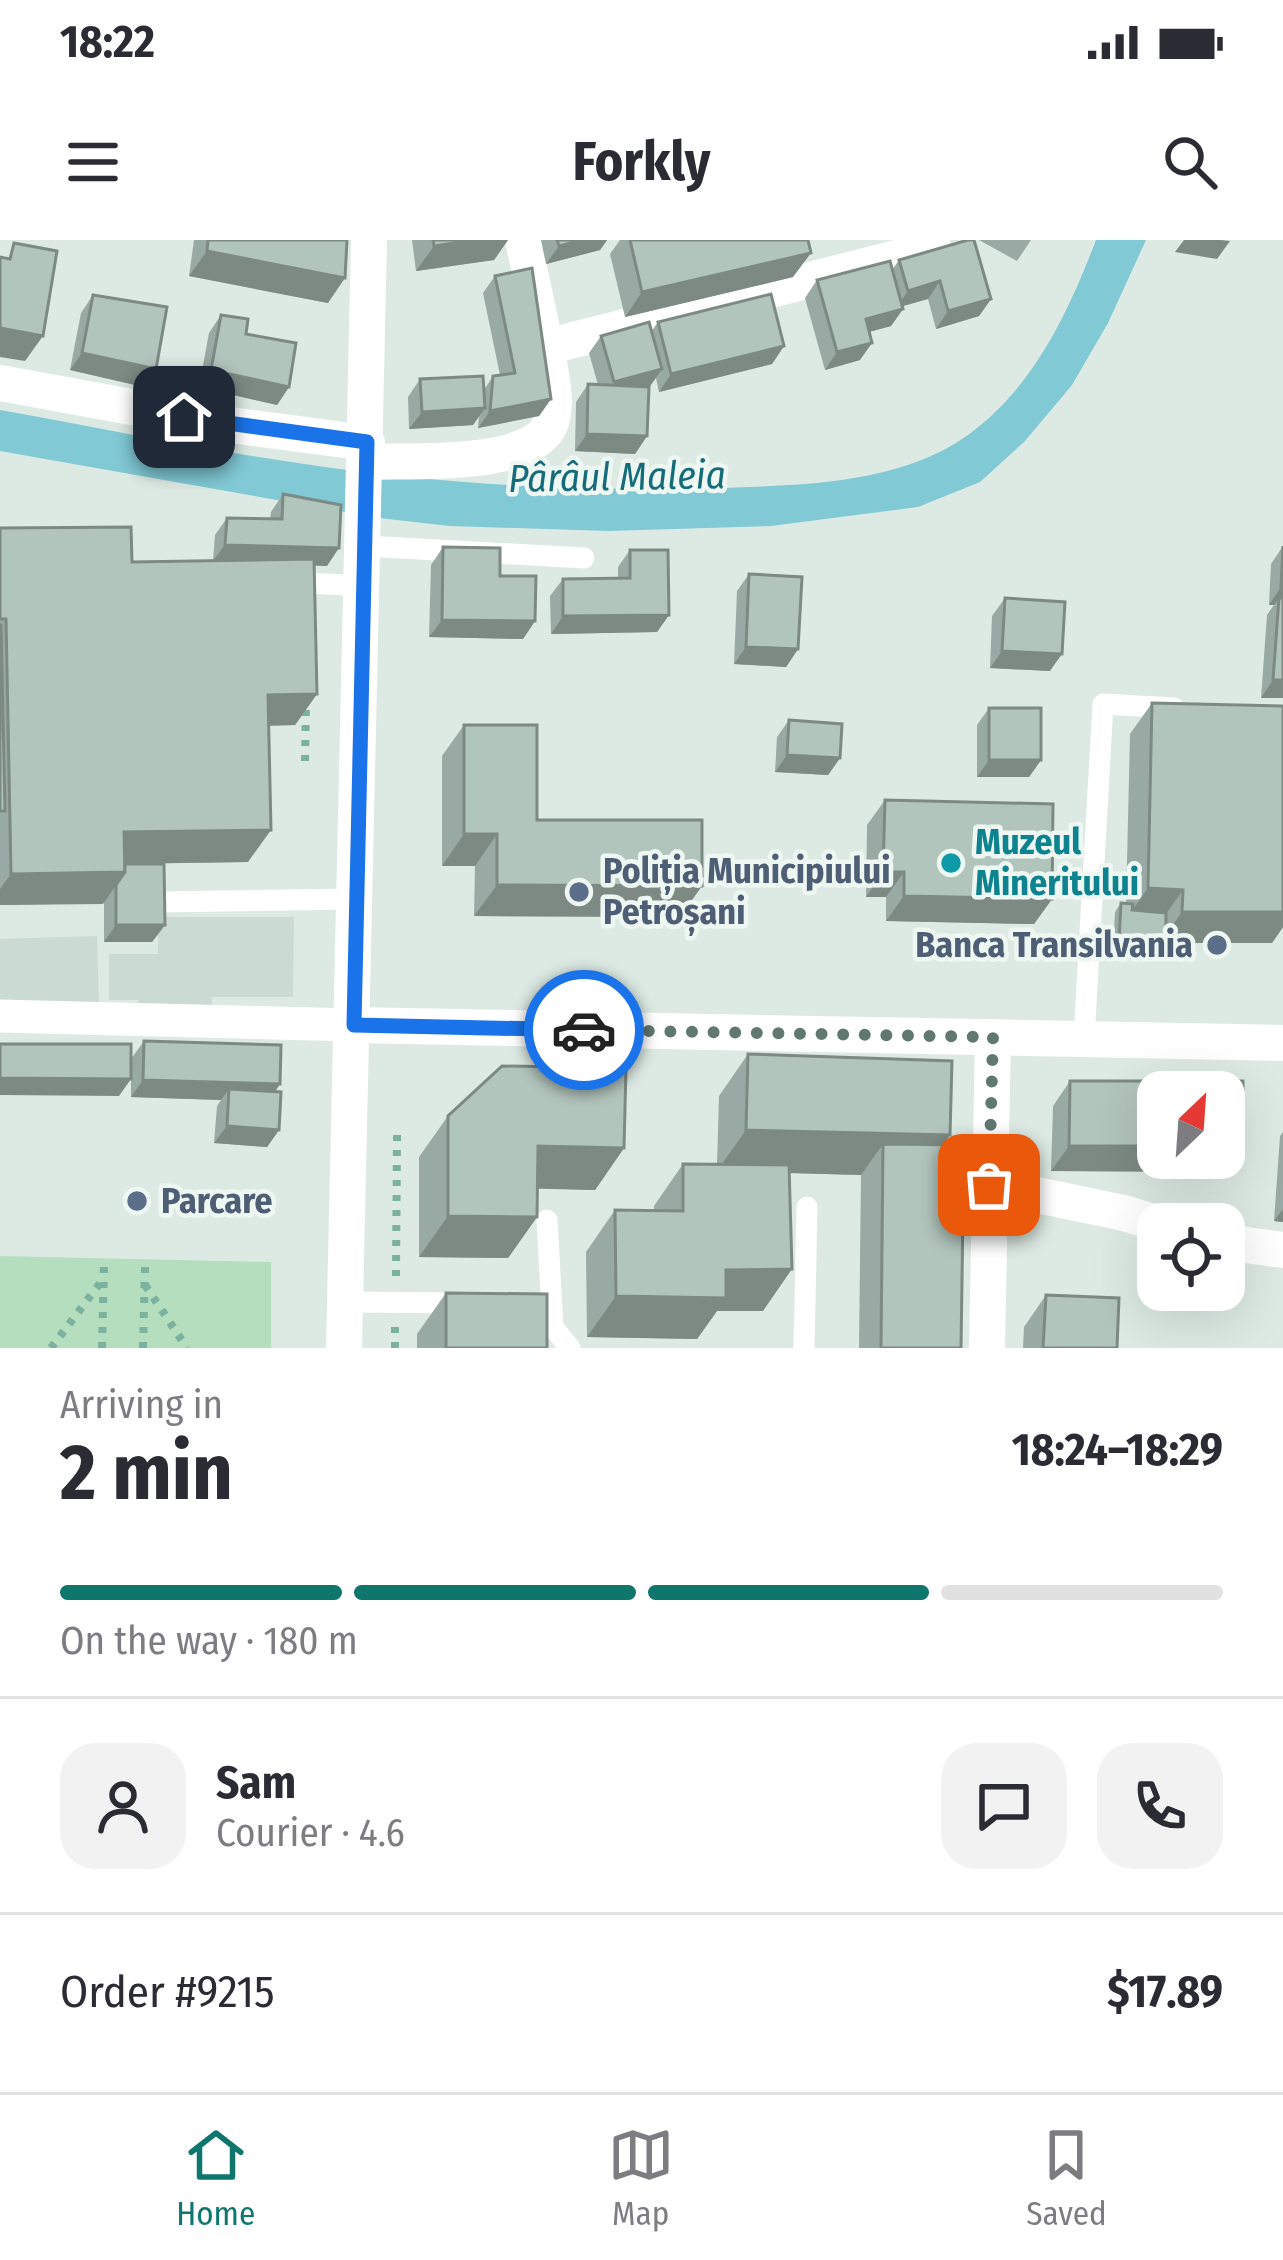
<!DOCTYPE html>
<meta charset="utf-8">
<style>
body{margin:0;font-family:"Fira Sans Condensed",sans-serif;background:#f2f2f3;color:#2b2b33;height:100vh;display:flex;flex-direction:column;font-size:45px;white-space:nowrap}
*{box-sizing:border-box;margin:0}
p{font-size:39px;color:#7c7c81}
.icon{flex:none;width:66px;height:66px;fill:none;stroke:currentColor;stroke-width:2;stroke-linecap:round;stroke-linejoin:round}
.map{position:relative;height:1108px;overflow:hidden}
.drawer{display:flex;flex-direction:column;background:#fff;flex:1}
.drawer>*{flex:none}
.needle{width:78px;rotate:25deg}
.fabs{position:absolute;left:1137px;top:831px;display:grid;gap:24px}
.fabs a{display:grid;place-items:center;width:108px;height:108px;border-radius:24px;background:#fff;box-shadow:0 12px 48px #0002;font-size:60px}
.pin{position:absolute;display:grid;place-items:center;width:102px;height:102px;color:#fff;margin:-51px;border-radius:24px;box-shadow:0 6px 18px #0006}
.courier{position:absolute;display:grid;place-items:center;width:120px;height:120px;margin:-60px;border:9px solid #1a73e8;border-radius:50%;background:#fff;color:#222;box-shadow:0 3px 15px #0007}
.head em{font-style:normal;font-weight:700}
.head div{display:flex;flex-direction:column-reverse}
.head{display:flex;align-items:center;justify-content:space-between;height:204px;padding:0 60px}
h1{font-size:78px;font-weight:700;line-height:90px}
.bar{display:grid;grid-template-columns:repeat(4,1fr);gap:18px 12px;align-content:center;height:144px;padding:0 60px}
.bar i{height:15px;border-radius:9px;background:#e1e1e2}
.bar .active{background:#0f766e}
.bar p{grid-column:span 4}
.line{display:flex;align-items:center;gap:30px;padding:0 60px;border-top:3px solid #e1e1e2}
.line div{flex:1}
.round{display:grid;place-items:center;flex:none;width:126px;height:126px;border-radius:36px;background:#f2f2f3}
.status{display:flex;justify-content:space-between;align-items:center;height:84px;padding:0 60px;background:#fff;direction:ltr}
.status svg{height:33px;fill:currentColor}
header{display:flex;justify-content:space-between;align-items:center;height:156px;padding:0 60px;background:#fff;font-size:54px;font-weight:700}
.dock{display:flex;justify-content:space-around;align-items:center;height:168px;border-top:3px solid #e1e1e2;background:#fff;font-size:33px;color:#7c7c81}
.dock a{display:grid;justify-items:center;gap:6px}
.dock .active{color:#0f766e}
.map>svg:first-child{display:block}
.built{fill:#cbdad3}
.green{fill:#b4debe}
.water{fill:#80c9d5}
.lines{fill:none;stroke-linecap:round;stroke-linejoin:round}
.path{stroke:#7bb19f;stroke-width:8;stroke-dasharray:6 9;stroke-linecap:butt}
.service{stroke:#fff;stroke-width:21}
.pedestrian{stroke:#fff;stroke-width:33}
.minor{stroke:#fff;stroke-width:36}
.tertiary{stroke:#fff;stroke-width:36}
.wall{fill:#99a9a3}
.shaded-wall{fill:#7d8a84}
.building{fill:#b2c5bd;stroke:#7d8a84;stroke-width:3}
.done{stroke:#617871;stroke-width:12;stroke-dasharray:0 21.6}
.route{stroke:#1a73e8;stroke-width:15}
.culture-dot{fill:#0f9aa8;stroke:#eef7f2;stroke-width:4.5}
.service-dot{fill:#5c6f8a;stroke:#eef7f2;stroke-width:4.5}
.labels{text-anchor:middle;dominant-baseline:central;stroke-width:9;stroke-linejoin:round;paint-order:stroke}
.culture-label{font-size:36px;font-weight:bold;fill:#0d838f;stroke:#eef7f2;text-anchor:start}
.service-label{font-size:36px;font-weight:bold;fill:#4e5e75;stroke:#eef7f2;text-anchor:start}
.water-label{font-size:39px;font-style:italic;fill:#146b7a;stroke:#eef7f2}
</style>
<div class="status"><b>18:22</b><svg viewBox="0 0 49 12"><path d="M0 12V9h3v3zM5 12V6h3v6zM10 12V3h3v9zM15 12V0h3v12zM26 1h20v11H26zM47 4h2v5h-2z"/></svg></div>
<header><svg class="icon" aria-label="menu" viewBox="0 0 24 24"><path d="M4 6h16M4 12h16M4 18h16"/></svg>Forkly<svg class="icon" aria-label="search" viewBox="0 0 24 24"><circle cx="10" cy="10" r="6"/><path d="M15 15l6 6"/></svg></header>
<div class="map">
<svg width="1283" height="1108" viewBox="0 0 1283 1108">
<rect width="100%" height="100%" fill="#ddeae4"/>
<g class="built">
<polygon points="158,677 294,677 293,757 212,757 211,773 139,773 138,760 109,760 109,714 158,714"/>
<polygon points="97,696 99,765 0,768 0,699"/>
</g>
<polygon class="green" points="0,1016 271,1022 271,1108 0,1108"/>
<path class="water" d="M1096,0h50l-38,83 -36,62 -47,56 -45,41 -62,25 -147,19 -162,5 -159,-5 -71,-8 -379,-67v-41c111,20 220,43 332,58 129,18 261,23 390,20 81,-3 178,-4 246,-53 66,-48 100,-122 128,-195z"/>
<g class="lines">
<g class="path">
<polyline points="305,521 306,464"/>
<polyline points="396,1036 397,894"/>
<polyline points="145,1045 187,1108"/>
<polyline points="51,1108 104,1038"/>
<polyline points="102,1108 104,1023"/>
<polyline points="143,1108 145,1027"/>
<polyline points="395,1108 395,1087"/>
</g>
<g class="service">
<polyline points="365,306 584,318"/>
<polyline points="288,342 364,346"/>
<polyline points="157,662 356,659"/>
<polyline points="1084,799 1103,464 1174,468"/>
<polyline points="547,980 553,1087 570,1108"/>
<polyline points="345,1062 467,1063"/>
<polyline points="804,1108 807,967"/>
</g>
<polyline class="pedestrian" points="0,776 354,785"/>
<g class="minor">
<polyline points="523,0 546,107 916,13 932,0"/>
<polyline points="0,143 230,185 367,203"/>
<path d="M367,222c42,-2 169,7 184,-40 7,-24 -1,-51 -5,-75"/>
<polyline points="354,785 1283,803"/>
<polyline points="989,945 1124,973 1160,984"/>
<polyline points="1224,1002 1283,1010"/>
<polyline points="987,1108 993,797"/>
</g>
<polyline class="tertiary" points="344,1108 369,0"/>
</g>
<g class="wall">
<polygon points="194,0 347,0 328,63 189,36"/>
<polygon points="412,0 508,0 494,20 416,31"/>
<polygon points="541,0 607,0 600,10 546,24"/>
<polygon points="620,0 808,0 793,37 625,77 610,14"/>
<polygon points="979,0 1031,0 1017,21"/>
<polygon points="899,20 991,59 979,76 936,89 928,59 902,66 903,69 891,86 869,92 860,120 825,130 805,58 817,40 892,30"/>
<polygon points="495,36 551,159 539,176 478,188 479,176 473,185 409,189 408,157 420,139 484,150 493,136 500,135 483,53"/>
<polygon points="93,55 156,129 144,147 70,130 81,73"/>
<polygon points="221,75 246,94 289,147 277,165 199,147 209,93"/>
<polygon points="658,82 784,106 772,124 659,152 656,138 650,146 647,147 647,196 635,214 575,211 576,162 588,144 598,145 589,113 601,96 651,92"/>
<polygon points="283,254 327,326 314,325 317,454 295,485 268,486 248,622 125,624 165,685 152,702 104,702 104,663 0,665 0,288 132,322 213,321 215,295 227,278 270,279 271,272"/>
<polygon points="1283,306 1283,458 1261,458 1267,375 1274,365 1269,365 1271,324"/>
<polygon points="443,307 500,336 535,381 523,399 429,397 431,325"/>
<polygon points="630,310 669,375 657,392 551,394 550,356 563,339 618,338 618,327"/>
<polygon points="749,334 798,409 786,427 734,424 737,351"/>
<polygon points="1005,358 1050,431 990,428 992,376"/>
<polygon points="1152,463 1283,466 1283,687 1272,703 1166,703 1159,714 1113,712 1115,672 1121,663 1126,664 1130,494"/>
<polygon points="989,468 1041,520 1029,537 977,537 977,485"/>
<polygon points="789,480 840,518 828,535 775,532 777,497"/>
<polygon points="464,485 537,580 680,677 474,676 475,626 442,626 442,516"/>
<polygon points="885,560 1052,659 1034,684 886,681 886,657 866,657 867,585"/>
<polygon points="144,801 280,844 275,852 279,890 267,907 214,903 217,866 221,860 131,857 131,819"/>
<polygon points="748,814 950,895 943,905 961,1108 859,1108 861,935 790,933 763,1071 717,1071 697,1099 587,1097 586,1012 615,970 654,970 654,966 683,924 717,925 719,856"/>
<polygon points="1070,841 1243,907 1225,932 1051,931 1053,866"/>
<polygon points="448,876 624,908 595,950 537,948 537,977 508,1018 419,1017 419,917"/>
<polygon points="1283,892 1283,982 1274,981 1280,896"/>
<polygon points="446,1053 547,1108 417,1108 417,1094"/>
<polygon points="1046,1055 1117,1108 1023,1108 1024,1087"/>
</g>
<g class="shaded-wall">
<polygon points="474,0 508,0 494,20 416,31 434,6"/>
<polygon points="583,0 607,0 600,10 546,24 559,6"/>
<polygon points="1184,0 1221,0 1230,1 1217,19 1175,12"/>
<polygon points="207,11 345,38 328,63 189,36"/>
<polygon points="811,13 793,37 625,77 642,52"/>
<polygon points="940,41 928,59 896,68 908,51"/>
<polygon points="991,59 979,76 936,89 948,71"/>
<polygon points="903,69 891,86 854,96 866,79"/>
<polygon points="0,88 43,96 25,121 0,117"/>
<polygon points="872,103 860,120 825,130 837,112"/>
<polygon points="784,106 772,124 659,152 671,134"/>
<polygon points="82,113 156,129 144,147 70,130"/>
<polygon points="662,129 650,146 602,159 614,142"/>
<polygon points="211,130 289,147 277,165 199,147"/>
<polygon points="551,159 539,176 478,188 490,171"/>
<polygon points="485,168 473,185 409,189 422,172"/>
<polygon points="587,194 647,196 635,214 575,211"/>
<polygon points="225,305 339,308 327,326 212,322"/>
<polygon points="1281,347 1283,347 1283,365 1279,358 1274,365 1269,365"/>
<polygon points="669,375 657,392 551,394 563,376"/>
<polygon points="442,380 535,381 523,399 429,397"/>
<polygon points="746,407 798,409 786,427 734,424"/>
<polygon points="1002,411 1062,414 1050,431 990,428"/>
<polygon points="1273,440 1283,440 1283,458 1261,458"/>
<polygon points="317,454 295,485 246,486 268,455"/>
<polygon points="787,515 840,518 828,535 775,532"/>
<polygon points="989,520 1041,520 1029,537 977,537"/>
<polygon points="271,590 248,622 102,624 124,592"/>
<polygon points="464,594 497,594 475,626 442,626"/>
<polygon points="125,632 103,664 0,665 0,649 11,634"/>
<polygon points="883,632 904,632 886,657 866,657"/>
<polygon points="497,645 702,646 680,677 474,676"/>
<polygon points="1148,648 1183,650 1160,682 1126,679"/>
<polygon points="904,656 1052,659 1034,684 886,681"/>
<polygon points="1182,672 1283,672 1283,687 1272,703 1160,703"/>
<polygon points="116,685 165,685 152,702 104,702"/>
<polygon points="1119,703 1166,705 1159,714 1113,712"/>
<polygon points="0,838 131,839 119,856 0,855"/>
<polygon points="143,840 280,844 268,861 229,849 221,860 131,857"/>
<polygon points="227,886 279,890 267,907 214,903"/>
<polygon points="746,890 950,895 921,936 883,904 861,935 717,931"/>
<polygon points="538,906 624,908 595,950 509,948"/>
<polygon points="1069,906 1158,906 1158,918 1224,918 1224,907 1243,907 1225,932 1051,931"/>
<polygon points="1283,969 1283,982 1274,981"/>
<polygon points="448,976 537,977 508,1018 419,1017"/>
<polygon points="792,1029 763,1071 717,1071 697,1099 587,1097 616,1056 726,1030"/>
</g>
<g class="building">
<polygon points="208,0 347,0 345,38 207,11"/>
<polygon points="433,0 474,0 434,6"/>
<polygon points="557,0 583,0 559,6"/>
<polygon points="630,0 808,0 811,13 642,52"/>
<polygon points="968,0 974,0 991,59 948,71 940,41 908,51 899,20"/>
<polygon points="14,3 57,11 43,96 0,88 0,17 10,19"/>
<polygon points="890,21 903,69 866,79 872,103 837,112 817,40"/>
<polygon points="532,28 551,159 490,171 493,136 515,133 495,36"/>
<polygon points="771,54 784,106 671,134 658,82"/>
<polygon points="93,55 167,67 156,129 82,113"/>
<polygon points="221,75 248,79 246,94 296,103 289,147 211,130"/>
<polygon points="649,82 662,129 614,142 601,96"/>
<polygon points="483,136 485,168 422,172 420,139"/>
<polygon points="588,144 649,147 647,196 587,194"/>
<polygon points="283,254 341,265 339,308 225,305 227,278 282,279"/>
<polygon points="131,287 132,322 314,319 317,454 268,455 271,590 124,592 125,632 11,634 6,379 0,379 0,288"/>
<polygon points="1283,306 1283,347 1281,347"/>
<polygon points="443,307 500,308 500,336 536,336 535,381 442,380"/>
<polygon points="630,310 668,310 669,375 563,376 563,339 630,338"/>
<polygon points="749,334 802,337 798,409 746,407"/>
<polygon points="1005,358 1065,362 1062,414 1002,411"/>
<polygon points="1279,358 1283,358 1283,440 1273,440"/>
<polygon points="0,385 1,385 5,571 0,571"/>
<polygon points="1152,463 1283,466 1283,672 1182,672 1183,650 1148,648"/>
<rect x="989" y="468" width="52" height="52"/>
<polygon points="789,480 842,484 840,518 787,515"/>
<polygon points="464,485 537,485 537,580 702,580 702,646 497,645 497,594 464,594"/>
<polygon points="885,560 1053,564 1052,659 904,656 904,632 883,632"/>
<polygon points="125,624 164,624 165,685 116,685 116,645 125,632"/>
<polygon points="1121,663 1133,664 1132,670 1166,673 1166,705 1119,703"/>
<polygon points="144,801 281,805 280,844 143,840"/>
<polygon points="0,804 131,804 131,839 0,838"/>
<polygon points="748,814 952,821 950,895 746,890"/>
<polygon points="502,826 626,828 624,908 538,906 537,977 448,976 448,876"/>
<polygon points="1070,841 1243,841 1243,907 1224,907 1224,852 1158,852 1158,906 1069,906"/>
<polygon points="229,849 281,852 279,890 227,886"/>
<polygon points="883,904 964,905 961,1108 881,1108"/>
<polygon points="683,924 789,925 792,1029 726,1030 726,1058 616,1056 615,970 683,971"/>
<polygon points="446,1053 547,1054 547,1108 446,1108"/>
<polygon points="1046,1055 1119,1058 1117,1108 1043,1108"/>
</g>
<g class="lines">
<polyline class="done" points="584,790 993,797 989,945"/>
<polyline class="route" points="184,177 367,202 354,785 584,790"/>
</g>
<circle class="culture-dot" cx="951" cy="623" r="12"/>
<g class="service-dot">
<circle cx="579" cy="652" r="12"/>
<circle cx="1217" cy="705" r="12"/>
<circle cx="137" cy="961" r="12"/>
</g>
<g class="labels">
<g class="culture-label">
<text x="975" y="602">Muzeul<tspan x="975" dy="41">Mineritului</tspan></text>
</g>
<g class="service-label">
<text x="603" y="631">Poliția Municipiului<tspan x="603" dy="41">Petroșani</tspan></text>
<text x="1193" y="705" text-anchor="end">Banca Transilvania</text>
<text x="161" y="961">Parcare</text>
</g>
<g class="water-label">
<text transform="translate(617 237) rotate(-1)">Pârâul Maleia</text>
</g>
</g>
</svg>
<div class="fabs">
<a><svg class="needle" viewBox="-14 -14 28 28"><path d="M0-13l5 13h-10z" fill="#e53935"/><path d="M0 13l5-13h-10z" fill="#7c7c81"/></svg></a>
<a><svg class="icon" aria-label="locate" viewBox="0 0 24 24"><circle cx="12" cy="12" r="6"/><path d="M12 2v4M12 18v4M2 12h4M18 12h4"/></svg></a>
</div>
<div class="pin" style="left:989px;top:945px;background:#ea580c"><svg class="icon" aria-label="bag" viewBox="0 0 24 24"><path d="M5 8h14l-1 12H6zM9 8a3 3 0 0 1 6 0"/></svg></div>
<div class="pin" style="left:184px;top:177px;background:#1f2937"><svg class="icon" aria-label="home" viewBox="0 0 24 24"><path d="M3 11l9-7 9 7M6 9v11h12V9"/></svg></div>
<div class="courier" style="left:584px;top:790px"><svg class="icon" aria-label="car" viewBox="0 0 24 24"><path d="M5 17H2v-5l4-1 3-4h7l3 4 3 1v5h-3M9 17h6M6 11h13"/><circle cx="7" cy="17" r="2"/><circle cx="17" cy="17" r="2"/></svg></div>
</div>
<section class="drawer">
<div class="head"><div><h1>2 min</h1><p>Arriving in</p></div><em>18:24–18:29</em></div>
<div class="bar"><i class="active"></i><i class="active"></i><i class="active"></i><i></i><p>On the way · 180 m</p></div>
<div class="line" style="height:216px"><a class="round"><svg class="icon" aria-label="person" viewBox="0 0 24 24"><circle cx="12" cy="8" r="4"/><path d="M4 21q1-7 8-7t8 7"/></svg></a><div><b>Sam</b><p>Courier · 4.6</p></div><a class="round"><svg class="icon" aria-label="chat" viewBox="0 0 24 24"><path d="M4 5h16v11H9l-5 4z"/></svg></a><a class="round"><svg class="icon" aria-label="phone" viewBox="0 0 24 24"><path d="M5 4h4l2 5-3 2q2 4 5 5l2-3 5 2v4C11 20 4 13 5 4z"/></svg></a></div>
<div class="line" style="height:156px"><div>Order #9215</div><b>$17.89</b></div>
</section>
<nav class="dock">
<a class="active"><svg class="icon" aria-label="home" viewBox="0 0 24 24"><path d="M3 11l9-7 9 7M6 9v11h12V9"/></svg>Home</a>
<a><svg class="icon" aria-label="map" viewBox="0 0 24 24"><path d="M3 6l6-2 6 2 6-2v14l-6 2-6-2-6 2zM9 4v14M15 6v14"/></svg>Map</a>
<a><svg class="icon" aria-label="saved" viewBox="0 0 24 24"><path d="M7 4h10v16l-5-4-5 4z"/></svg>Saved</a>
</nav>
